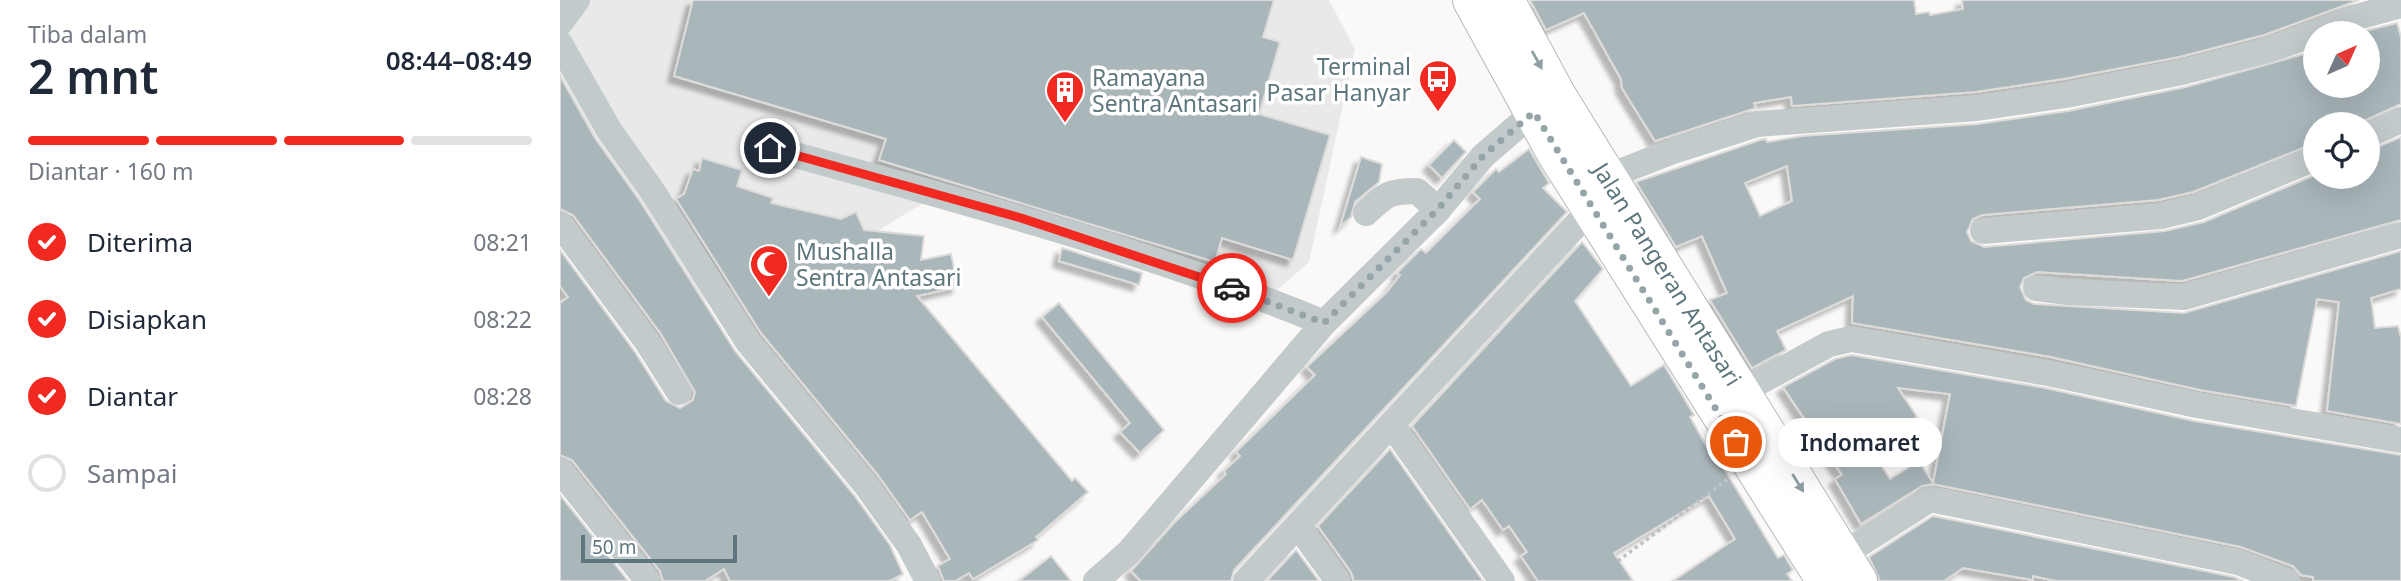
<!DOCTYPE html>
<html lang="id">
<meta charset="utf-8">
<style>
body{margin:0;font-family:"Noto Sans",sans-serif;background:#f2f2f3;color:#1f2937;height:100vh;display:flex;flex-direction:column;font-size:26px;white-space:nowrap}
*{box-sizing:border-box;margin:0}
p{font-size:23px;color:#747a83}
.icon{flex:none;width:38px;height:38px;fill:none;stroke:currentColor;stroke-width:2;stroke-linecap:round;stroke-linejoin:round}
.map{position:relative;flex:1;overflow:hidden}
.side{display:flex;flex-direction:column;background:#fff;width:560px}
.side>*{flex:none}
.needle{width:46px;rotate:45deg}
.buttons{position:absolute;left:1743px;top:21px;display:grid;gap:14px}
.buttons a{display:grid;place-items:center;width:77px;height:77px;border-radius:50%;background:#fff;box-shadow:0 7px 28px #0002;font-size:35px}
.scale{position:absolute;left:21px;bottom:18px;width:156px;box-sizing:border-box;padding-left:7px;border:4px solid #5e777f;border-top:0;font-size:19px;line-height:24px;white-space:nowrap;color:#5e777f;-webkit-text-stroke:5px #fff;paint-order:stroke}
.pin{position:absolute;display:grid;place-items:center;width:60px;height:60px;color:#fff;margin:-30px;border:4px solid #fff;border-radius:50%;box-shadow:0 2px 7px #0007}
.courier{position:absolute;display:grid;place-items:center;width:70px;height:70px;margin:-35px;border:5px solid #f12920;border-radius:50%;background:#fff;color:#222;box-shadow:0 2px 9px #0007}
.bubble{position:absolute;height:49px;border-radius:24px;background:#fff;box-shadow:0 7px 28px #0002;font-size:23px;font-weight:600;line-height:49px;text-align:center}
.summary em{font-style:normal;font-weight:600}
.summary div{display:flex;flex-direction:column-reverse}
.summary{display:flex;align-items:center;justify-content:space-between;height:119px;padding:0 28px}
h1{font-size:46px;font-weight:600;line-height:52px}
.bar{display:grid;grid-template-columns:repeat(4,1fr);gap:10px 7px;align-content:center;height:84px;padding:0 28px}
.bar i{height:9px;border-radius:5px;background:#e0e1e3}
.bar .on{background:#f12920}
.bar p{grid-column:span 4}
ol{padding:0 28px;list-style:none}
li{display:flex;align-items:center;gap:21px;height:77px}
li p{margin-inline-start:auto}
li .icon{padding:7px;border-radius:50%;background:#f12920;color:#fff;stroke-width:4}
li:last-child{color:#747a83}
li i{width:38px;height:38px;border:4px solid #e0e1e3;border-radius:50%}
main{display:flex;flex:1;min-height:0}
.map>svg:first-child{display:block}
.built{fill:#e8e9e8}
.building{fill:#a9b6ba;stroke:#dcdbd9;stroke-width:2;fill-rule:evenodd;filter:url(#shadow)}
.lines{fill:none;stroke-linecap:round;stroke-linejoin:round}
.highway-casing{stroke:#b4bbbd;stroke-width:40}
.path{stroke:#bdc2c4;stroke-width:3.5;stroke-dasharray:3.5 3.5;stroke-linecap:butt}
.minor{stroke:#c2cacc;stroke-width:26}
.highway{stroke:#fff;stroke-width:38}
.oneway{fill:#8ea0a5}
.done{stroke:#95a4a9;stroke-width:7;stroke-dasharray:0 12.6}
.route{stroke:#f12920;stroke-width:9}
.labels{text-anchor:middle;dominant-baseline:central;stroke-width:7;stroke-linejoin:round;paint-order:stroke}
.poi-label{font-size:23px;fill:#5e777f;stroke:#fff;text-anchor:start}
.street-label{font-size:23px;fill:#5e777f;stroke:#fff}
</style>
<main>
<section class="side">
<div class="summary"><div><h1>2 mnt</h1><p>Tiba dalam</p></div><em>08:44–08:49</em></div>
<div class="bar"><i class="on"></i><i class="on"></i><i class="on"></i><i></i><p>Diantar · 160 m</p></div>
<ol>
<li><svg class="icon" aria-label="check" viewBox="0 0 24 24"><path d="M5 12l5 5 9-10"/></svg>Diterima<p>08:21</p></li>
<li><svg class="icon" aria-label="check" viewBox="0 0 24 24"><path d="M5 12l5 5 9-10"/></svg>Disiapkan<p>08:22</p></li>
<li><svg class="icon" aria-label="check" viewBox="0 0 24 24"><path d="M5 12l5 5 9-10"/></svg>Diantar<p>08:28</p></li>
<li><i></i>Sampai</li>
</ol>
</section>
<div class="map">
<svg width="1841" height="581" viewBox="0 0 1841 581">
<defs>
<filter id="shadow"><feDropShadow dx="-6" dy="6" stdDeviation="2" flood-color="#0004"/></filter>
</defs>
<rect width="100%" height="100%" fill="#faf9f7"/>
<polygon class="built" points="0,0 769,0 795,49 749,262 715,292 365,202 262,265 252,248 137,304 0,125"/>
<g class="building">
<polygon points="133,0 714,0 703,37 720,42 699,114 770,135 733,260 662,238 655,262 319,160 326,139 114,76"/>
<polygon points="970,0 1354,0 1356,14 1369,12 1370,15 1403,9 1402,0 1799,0 1704,35 1619,57 1503,79 1415,92 1232,106 1231,97 1194,103 1196,108 1095,141 1062,88 1061,79 1024,13 986,30"/>
<path d="M1837,23l4,14v67l-44,20h-42v19l-122,49 -35,8 -176,15 -9,4 -6,13 4,9 13,6 181,-16 39,-9 111,-47 53,2v-26l33,-14v83l-219,61 -145,-9 -13,6 -4,9 6,13 8,4 150,9 217,-62v38l-30,9 4,30 23,-2 3,12v86l-74,-13 12,-109 -22,-3 -21,107 -96,-16 -149,-33 -199,-34 1,-27 -76,35 9,19 -34,18 -42,-68 17,-7 -25,-57 -26,11 -40,-65 124,-42 6,-1 1,3 35,-6 176,-12 90,-13 118,-24 129,-36v35h53v-53h-11zM1227,166l5,35 -32,15 -15,-33z"/>
<polygon points="0,76 35,138 80,201 175,351 294,495 330,545 343,574 330,581 170,581 164,569 145,581 103,581 100,571 12,460 0,455 0,303 8,297 0,286 0,250 75,352 106,401 120,408 133,400 135,392 101,334 13,215 0,209"/>
<polygon points="894,140 906,152 882,178 869,165"/>
<polygon points="969,149 989,183 983,188 1007,212 674,570 671,581 581,581 571,571 615,522 666,474 664,471 680,456 676,452 755,375 747,367 751,363 827,292 840,275 837,273 861,249 866,253 920,199 913,192 936,169 939,172"/>
<polygon points="801,157 822,164 819,182 795,202 791,217 780,227"/>
<polygon points="142,158 182,170 177,186 213,198 211,203 281,219 296,212 304,230 364,236 361,260 391,254 398,287 357,296 512,481 515,478 528,492 476,537 478,540 413,579 409,573 395,581 384,581 378,566 390,559 362,512 350,520 318,475 201,333 116,199 124,194 133,169 139,171"/>
<polygon points="1022,242 1043,269 1015,301 1071,386 1104,365 1134,415 1130,417 1148,449 1151,447 1218,558 1224,555 1233,570 1227,574 1232,581 1113,581 1175,539 1149,496 1054,553 1073,581 978,581 961,556 967,552 949,526 943,530 922,500 910,509 852,426"/>
<polygon points="502,248 582,273 579,285 499,261"/>
<polygon points="499,303 604,430 580,453 560,432 570,423 482,317"/>
<path d="M1291,355l194,33 149,33 207,34v126h-88v-4l-12,-2 -8,-9 -52,-19 -308,-63 -11,2 -61,38 -26,-45 7,-4 -59,-88 52,-28zM1338,388l52,6 -17,89 -14,-22 -29,18 -20,-31 47,-31z"/>
<polygon points="830,449 923,581 794,581 791,572 758,526"/>
<polygon points="0,495 68,581 0,581"/>
<polygon points="1373,516 1674,577 1683,581 1496,581 1473,576 1473,580 1403,568 1384,581 1320,581 1309,557"/>
<polygon points="736,550 759,581 707,581"/>
<polygon points="491,556 511,581 459,581"/>
</g>
<g class="lines">
<defs>
<g id="highway">
<polyline points="912,0 996,153 1266,581"/>
<polyline points="945,0 997,96 1298,581"/>
</g>
</defs>
<use href="#highway" class="highway-casing"/>
<polyline class="path" points="1058,561 1168,479"/>
<g class="minor">
<polyline points="0,23 17,0"/>
<polyline points="1756,33 1793,18 1841,5"/>
<polyline points="0,44 49,130 93,192 188,342 306,485 349,545 368,581"/>
<polyline points="1808,135 1841,120"/>
<path d="M210,148c187,52 375,101 554,175"/>
<polyline points="1047,177 1113,151 1197,124 1417,108 1506,95 1622,72 1708,50 1755,34"/>
<path d="M806,213c20,-19 23,-22 51,-22l21,19"/>
<polyline points="0,224 88,343 119,392"/>
<polyline points="1423,231 1601,216 1638,207 1755,158"/>
<polyline points="1476,288 1508,292 1624,297 1841,235"/>
<polyline points="1181,392 1269,344 1291,339 1488,373 1637,405 1841,440"/>
<polyline points="832,425 942,581"/>
<polyline points="0,470 88,581"/>
<polyline points="739,527 778,581"/>
<polyline points="1282,555 1370,499 1678,562 1727,581"/>
<polyline points="536,581 569,552 764,323 878,210 923,156 974,112"/>
<polyline points="686,581 1031,209"/>
</g>
<use href="#highway" class="highway"/>
</g>
<defs><path id="oneway-solid" d="M-6-.8H1V-3.2L6.5 0L1 3.2V.8H-6Z" transform="scale(1.75)"/></defs>
<g class="oneway">
<use href="#oneway-solid" transform="translate(977 60) rotate(61)"/>
<use href="#oneway-solid" transform="translate(1238 483) rotate(58)"/>
</g>
<g class="lines">
<polyline class="done" points="672,288 764,323 878,209 923,156 974,112 1176,442"/>
<polyline class="route" points="210,148 461,218 672,288"/>
</g>
<defs>
<symbol id="bus-pin" viewBox="-11 -11 22 30"><path d="M0 17L-7.5 6A9.5 9.5 0 1 1 7.5 6Z" fill="#f12920" stroke="#fff"/><path d="M-5-6H5V4H4V6H2V4H-2V6H-4V4H-5ZM-3.5-4V0h7V-4ZM-3.5 1.2v1.5H-2V1.2ZM2 1.2v1.5H3.5V1.2Z" fill="#fff"/></symbol>
<symbol id="building-pin" viewBox="-11 -11 22 30"><path d="M0 17L-7.5 6A9.5 9.5 0 1 1 7.5 6Z" fill="#f12920" stroke="#fff"/><path d="M-4-6H4V6H1V3H-1V6H-4ZM-2.5-4.3h1.7v1.8h-1.7ZM.8-4.3h1.7v1.8H.8ZM-2.5-1h1.7V.8h-1.7ZM.8-1h1.7V.8H.8Z" fill="#fff"/></symbol>
<symbol id="mosque-pin" viewBox="-11 -11 22 30"><path d="M0 17L-7.5 6A9.5 9.5 0 1 1 7.5 6Z" fill="#f12920" stroke="#fff"/><path d="M3.5-4.9A6 6 0 1 0 3.5 4.9A5 5 0 1 1 3.5-4.9Z" fill="#fff"/></symbol>
</defs>
<g fill-rule="evenodd">
<use href="#bus-pin" x="856" y="57" width="44" height="60"/>
<use href="#building-pin" x="483" y="68" width="44" height="60"/>
<use href="#mosque-pin" x="187" y="242" width="44" height="60"/>
</g>
<g class="labels">
<g class="poi-label">
<text x="851" y="66" text-anchor="end">Terminal<tspan x="851" dy="26">Pasar Hanyar</tspan></text>
<text x="532" y="77">Ramayana<tspan x="532" dy="26">Sentra Antasari</tspan></text>
<text x="236" y="251">Mushalla<tspan x="236" dy="26">Sentra Antasari</tspan></text>
</g>
<g class="street-label">
<text transform="translate(1108 274) rotate(58)">Jalan Pangeran Antasari</text>
</g>
</g>
</svg>
<div class="buttons">
<a><svg class="needle" viewBox="-14 -14 28 28"><path d="M0-13l5 13h-10z" fill="#e53935"/><path d="M0 13l5-13h-10z" fill="#747a83"/></svg></a>
<a><svg class="icon" aria-label="locate" viewBox="0 0 24 24"><circle cx="12" cy="12" r="6"/><path d="M12 2v4M12 18v4M2 12h4M18 12h4"/></svg></a>
</div>
<div class="scale">50 m</div>
<div class="pin" style="left:1176px;top:442px;background:#ea580c"><svg class="icon" aria-label="bag" viewBox="0 0 24 24"><path d="M5 8h14l-1 12H6zM9 8a3 3 0 0 1 6 0"/></svg></div>
<div class="pin" style="left:210px;top:148px;background:#1f2937"><svg class="icon" aria-label="home" viewBox="0 0 24 24"><path d="M3 11l9-7 9 7M6 9v11h12V9"/></svg></div>
<div class="courier" style="left:672px;top:288px"><svg class="icon" aria-label="car" viewBox="0 0 24 24"><path d="M5 17H2v-5l4-1 3-4h7l3 4 3 1v5h-3M9 17h6M6 11h13"/><circle cx="7" cy="17" r="2"/><circle cx="17" cy="17" r="2"/></svg></div>
<div class="bubble" style="left:1218px;top:418px;width:164px">Indomaret</div>
</div>
</main>
